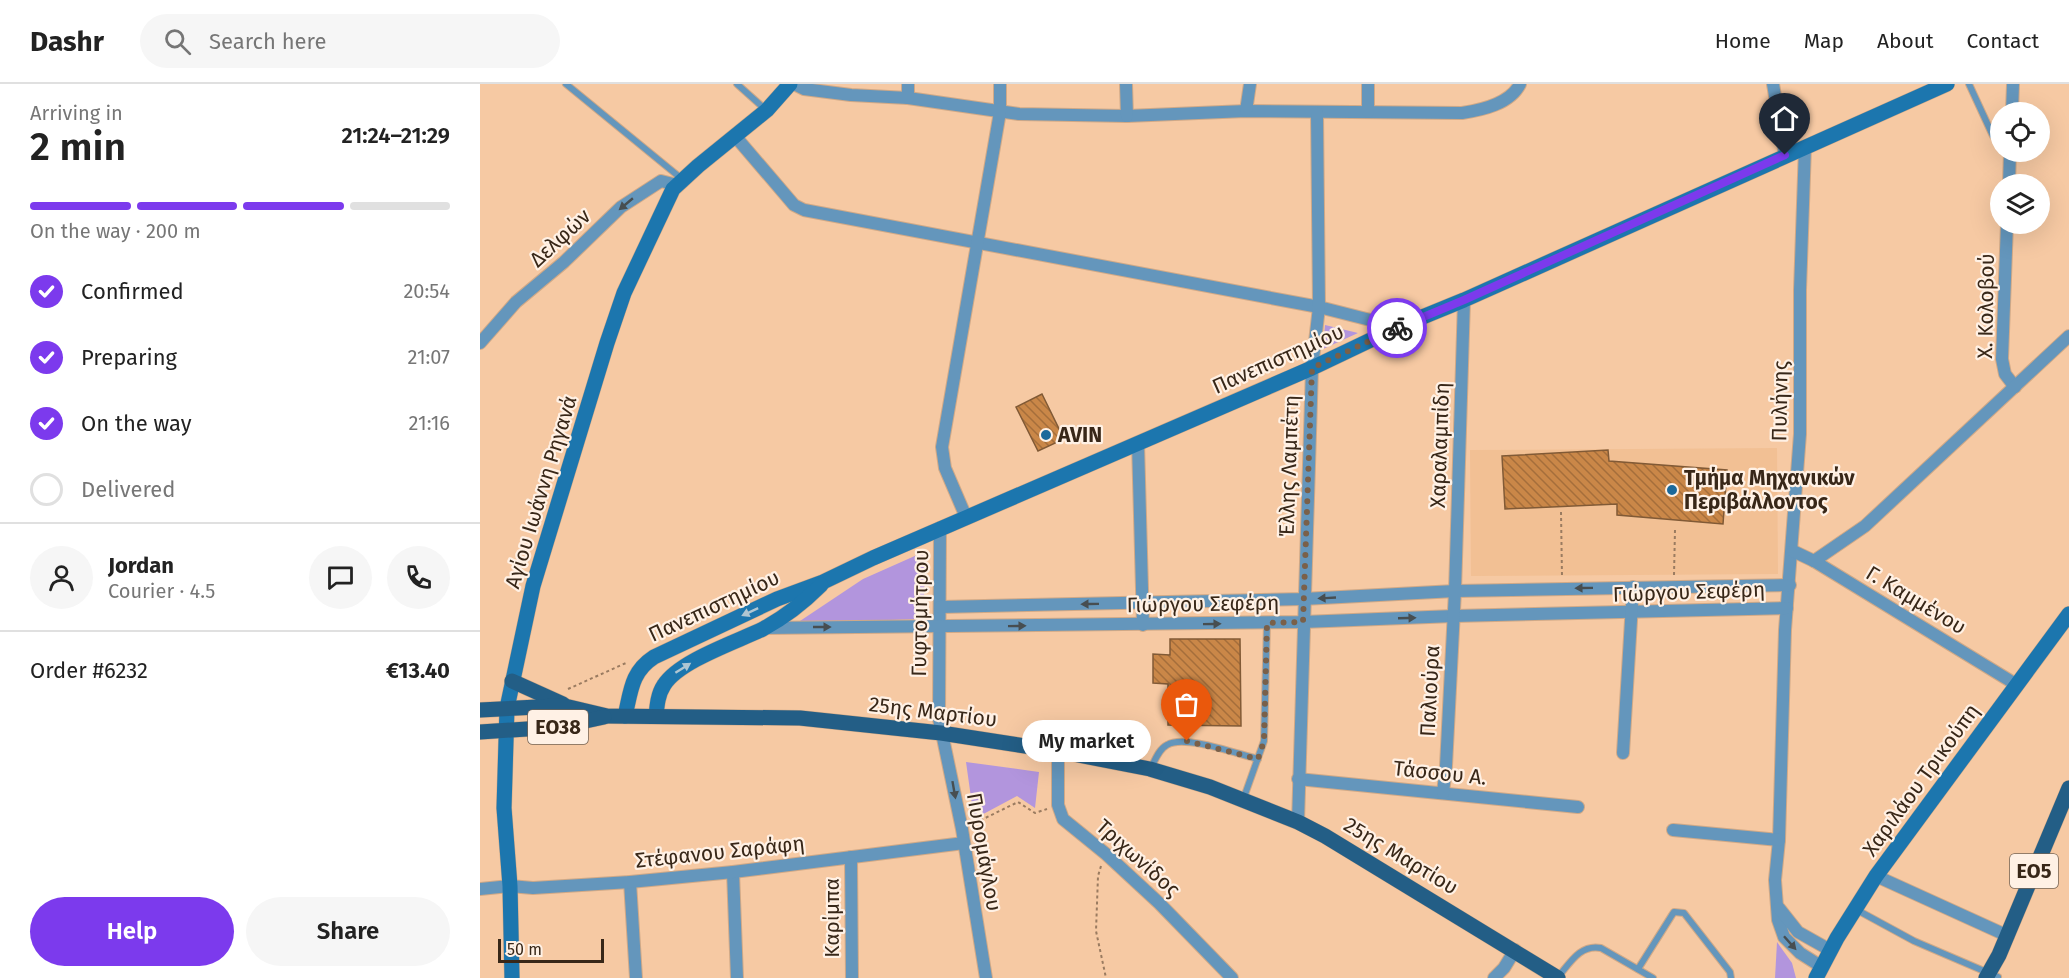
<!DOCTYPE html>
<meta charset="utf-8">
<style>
body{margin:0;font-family:"Fira Sans",sans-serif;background:#f6f6f6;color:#222;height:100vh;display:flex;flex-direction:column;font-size:22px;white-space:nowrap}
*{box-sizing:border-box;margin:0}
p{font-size:20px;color:#767676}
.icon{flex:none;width:33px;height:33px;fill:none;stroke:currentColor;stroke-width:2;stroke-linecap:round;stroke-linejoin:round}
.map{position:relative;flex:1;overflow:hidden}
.panel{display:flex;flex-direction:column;background:#fff;width:480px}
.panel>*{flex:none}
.buttons{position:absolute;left:1510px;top:18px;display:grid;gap:12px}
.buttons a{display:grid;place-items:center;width:60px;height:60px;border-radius:50%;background:#fff;box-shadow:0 6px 24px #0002;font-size:30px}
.scale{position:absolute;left:18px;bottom:15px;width:106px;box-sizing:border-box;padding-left:6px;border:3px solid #382718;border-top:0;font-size:16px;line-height:21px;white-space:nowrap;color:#382718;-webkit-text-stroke:4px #fff1e5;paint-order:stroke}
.pin{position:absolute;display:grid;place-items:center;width:51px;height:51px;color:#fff;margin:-62px -26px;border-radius:50% 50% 50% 0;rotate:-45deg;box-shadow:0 0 6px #0007}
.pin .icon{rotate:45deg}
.courier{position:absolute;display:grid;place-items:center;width:60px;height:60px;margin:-30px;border:4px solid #7c3aed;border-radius:50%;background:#fff;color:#222;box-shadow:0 2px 8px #0007}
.bubble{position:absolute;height:42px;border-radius:21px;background:#fff;box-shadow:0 6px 24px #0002;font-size:20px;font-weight:600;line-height:42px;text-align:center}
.summary em{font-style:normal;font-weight:600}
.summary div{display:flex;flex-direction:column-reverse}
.summary{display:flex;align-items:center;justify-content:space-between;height:102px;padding:0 30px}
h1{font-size:39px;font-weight:600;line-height:45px}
.bar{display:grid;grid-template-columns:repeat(4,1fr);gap:9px 6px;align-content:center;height:72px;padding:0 30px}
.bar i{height:8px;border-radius:4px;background:#e0e0e0}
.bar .active{background:#7c3aed}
.bar p{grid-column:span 4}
.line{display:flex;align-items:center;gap:15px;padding:0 30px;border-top:2px solid #e0e0e0}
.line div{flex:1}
.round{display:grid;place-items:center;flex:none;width:63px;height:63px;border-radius:32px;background:#f6f6f6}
ol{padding:0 30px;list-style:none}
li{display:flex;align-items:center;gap:18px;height:66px}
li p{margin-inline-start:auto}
li .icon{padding:6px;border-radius:50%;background:#7c3aed;color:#fff;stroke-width:4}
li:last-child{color:#767676}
li i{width:33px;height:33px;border:3px solid #e0e0e0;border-radius:50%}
.cta{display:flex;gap:12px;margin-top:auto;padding:12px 30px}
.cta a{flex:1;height:69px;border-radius:36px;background:#7c3aed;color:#fff;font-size:24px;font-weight:600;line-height:69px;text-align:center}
.cta a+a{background:#f6f6f6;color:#222}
header{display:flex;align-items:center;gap:36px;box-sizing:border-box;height:84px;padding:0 30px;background:#fff;border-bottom:2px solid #e0e0e0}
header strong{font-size:28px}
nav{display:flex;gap:33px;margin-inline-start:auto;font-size:21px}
.search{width:420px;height:54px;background:#f6f6f6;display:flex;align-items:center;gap:15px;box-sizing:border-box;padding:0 21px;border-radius:33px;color:#767676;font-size:22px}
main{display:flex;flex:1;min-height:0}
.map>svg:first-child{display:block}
.built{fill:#f2c094}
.grass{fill:#b295dd}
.building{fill:url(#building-back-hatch);stroke:#815a36;stroke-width:1.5}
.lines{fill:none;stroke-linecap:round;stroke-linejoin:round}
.lane-casing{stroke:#d0a987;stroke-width:8}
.street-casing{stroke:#d0a987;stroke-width:14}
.secondary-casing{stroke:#d0a987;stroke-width:16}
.primary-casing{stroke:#d0a987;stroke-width:16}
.path{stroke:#9a7b60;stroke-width:2;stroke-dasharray:3 3;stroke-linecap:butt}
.lane{stroke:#6496bc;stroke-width:6}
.street{stroke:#6496bc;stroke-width:12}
.secondary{stroke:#1c76ae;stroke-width:15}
.primary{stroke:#235e86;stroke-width:15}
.oneway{fill:#474e51}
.oneway2{fill:#b0c6d2}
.done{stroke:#7a6049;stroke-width:6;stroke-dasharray:0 10.8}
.route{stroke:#7c3aed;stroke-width:8}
.poi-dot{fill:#1a699b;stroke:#fff1e5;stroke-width:2}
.labels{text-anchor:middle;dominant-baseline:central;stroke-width:4.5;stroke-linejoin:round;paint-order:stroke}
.shield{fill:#fff1e5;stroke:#746456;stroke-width:1.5}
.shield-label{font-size:20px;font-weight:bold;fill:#382718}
.street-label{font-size:21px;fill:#382718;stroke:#fff1e5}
.poi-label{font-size:21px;font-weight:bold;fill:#382718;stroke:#fff1e5;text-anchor:start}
</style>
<header>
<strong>Dashr</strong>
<div class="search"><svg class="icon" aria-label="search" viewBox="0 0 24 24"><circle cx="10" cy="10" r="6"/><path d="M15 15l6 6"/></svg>Search here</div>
<nav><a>Home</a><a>Map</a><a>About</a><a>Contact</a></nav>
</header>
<main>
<section class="panel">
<div class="summary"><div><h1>2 min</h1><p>Arriving in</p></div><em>21:24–21:29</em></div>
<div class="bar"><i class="active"></i><i class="active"></i><i class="active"></i><i></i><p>On the way · 200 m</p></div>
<ol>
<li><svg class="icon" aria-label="check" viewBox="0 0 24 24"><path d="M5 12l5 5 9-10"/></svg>Confirmed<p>20:54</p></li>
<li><svg class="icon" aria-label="check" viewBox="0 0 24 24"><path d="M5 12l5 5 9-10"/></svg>Preparing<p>21:07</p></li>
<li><svg class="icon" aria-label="check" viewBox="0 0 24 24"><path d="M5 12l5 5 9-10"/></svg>On the way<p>21:16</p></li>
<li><i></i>Delivered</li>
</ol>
<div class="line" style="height:108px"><a class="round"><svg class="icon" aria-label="person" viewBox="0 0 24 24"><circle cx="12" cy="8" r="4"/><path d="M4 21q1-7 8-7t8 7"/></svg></a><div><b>Jordan</b><p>Courier · 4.5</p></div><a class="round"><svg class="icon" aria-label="chat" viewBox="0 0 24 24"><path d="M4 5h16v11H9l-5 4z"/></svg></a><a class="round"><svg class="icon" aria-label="phone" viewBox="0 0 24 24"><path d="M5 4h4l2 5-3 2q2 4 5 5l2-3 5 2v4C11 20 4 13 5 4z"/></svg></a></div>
<div class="line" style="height:78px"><div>Order #6232</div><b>€13.40</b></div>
<div class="cta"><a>Help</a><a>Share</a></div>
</section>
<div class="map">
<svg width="1589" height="894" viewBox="0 0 1589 894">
<defs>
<pattern id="building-back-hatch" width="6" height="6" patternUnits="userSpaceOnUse" patternTransform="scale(1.5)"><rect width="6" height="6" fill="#ca8748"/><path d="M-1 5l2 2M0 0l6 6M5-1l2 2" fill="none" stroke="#a56e3b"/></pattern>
</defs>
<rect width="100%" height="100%" fill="#f6c9a3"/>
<polygon class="built" points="1297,364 1298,490 991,492 990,366"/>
<g class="grass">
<polygon points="845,241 878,249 843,265"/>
<polygon points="446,467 443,535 317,539 383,495"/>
<polygon points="486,678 559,688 555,724 537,712 494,735"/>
<polygon points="1297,858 1312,879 1316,894 1295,894"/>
</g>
<g class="building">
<polygon points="562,310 584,355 558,367 536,323"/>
<polygon points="1128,366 1129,377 1247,386 1243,440 1137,431 1137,420 1025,425 1022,372"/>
<polygon points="690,555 760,555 761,642 688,641 688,600 673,599 673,570 690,571"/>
</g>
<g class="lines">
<defs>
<g id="lane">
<polyline points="86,0 202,95"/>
<polyline points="257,0 286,26"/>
<polyline points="1489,0 1513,52 1521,59"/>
<path d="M671,684c4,-8 8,-19 16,-23 17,-11 70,9 91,14"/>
<polyline points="763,716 784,657 787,539"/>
<polyline points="1377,826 1434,857 1518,893"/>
<polyline points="1158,885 1192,831 1194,828 1204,829 1250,888 1251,894"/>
<path d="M1078,893c12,-14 22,-33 43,-29l52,30"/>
</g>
<g id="street">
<path d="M314,0l10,5 47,6 57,3 111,16 108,2 119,-5 216,2c20,-3 48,-9 58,-29"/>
<polyline points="646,0 647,32"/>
<polyline points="888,0 888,28"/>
<polyline points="1293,0 1305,71"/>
<polyline points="428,14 428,0"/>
<polyline points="766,27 770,0"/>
<polyline points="1532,28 1533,0"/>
<polyline points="255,52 314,121 324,126 839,223 918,243"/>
<polyline points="1325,63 1320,206 1320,350 1305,546 1299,756 1295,796 1298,836 1304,853 1320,869 1342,883"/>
<polyline points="1529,100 1530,68"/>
<polyline points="1527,140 1522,275 1525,290 1535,303"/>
<polyline points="0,259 36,218 84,178 141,123 181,97 197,101"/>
<polyline points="658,359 663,541"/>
<polyline points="486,433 465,384 462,363 520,28 520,0"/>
<polyline points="460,444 459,635 482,745 506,894"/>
<polyline points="1313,467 1334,477 1537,601"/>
<polyline points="1334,477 1385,442 1589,252"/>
<polyline points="460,523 823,515 975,507 1310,501"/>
<polyline points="284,544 823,538 974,532 1307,524"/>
<polyline points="578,667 578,721 583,735 626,770 679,819 752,894"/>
<polyline points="1143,669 1153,503"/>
<polyline points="818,695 1098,723"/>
<polyline points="963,709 966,682 975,507 984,216"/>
<polyline points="818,738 832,284 839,223 837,29"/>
<polyline points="1193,746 1299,756"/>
<polyline points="371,773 372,894"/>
<polyline points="253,788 257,894"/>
<polyline points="1396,792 1528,852"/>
<polyline points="150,798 156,894"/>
<polyline points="0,805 30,802 53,804 150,798 253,788 484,759"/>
<polyline points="1299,824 1318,848 1350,866"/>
<polyline points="1014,894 1024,884 1035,866"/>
</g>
<g id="secondary">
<path d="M145,632c6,-25 6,-44 29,-59l123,-58 46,-17 50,-24 439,-190 86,-41 66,-27 483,-216"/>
<path d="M176,632c1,-11 2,-22 8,-31 15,-24 72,-43 99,-56 22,-12 41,-27 58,-44"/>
<polyline points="32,894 30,802 24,724 27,624 53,502 127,259 144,209 193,105 218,82 287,26 310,0"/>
<polyline points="1336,894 1357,854 1396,792 1589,530"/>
</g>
<g id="primary">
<polyline points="32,597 83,620"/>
<polyline points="0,626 76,622 89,623 127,632 320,634 461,649 578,667 670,685 730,703 818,738 845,752 1078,894"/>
<polyline points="0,648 78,643 124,633"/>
<polyline points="1506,894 1519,871 1589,704"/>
</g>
</defs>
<use href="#lane" class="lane-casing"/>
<use href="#street" class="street-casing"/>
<use href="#secondary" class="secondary-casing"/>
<use href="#primary" class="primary-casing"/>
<g class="path">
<polyline points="1081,428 1082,493"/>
<polyline points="1194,491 1195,446"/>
<polyline points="88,605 146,579"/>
<polyline points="495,739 538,718 555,729 567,725"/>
<polyline points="621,782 618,792 616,847 626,894"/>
</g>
<use href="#lane" class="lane"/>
<use href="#street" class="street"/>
<use href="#secondary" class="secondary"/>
<use href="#primary" class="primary"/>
</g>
<defs><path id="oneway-solid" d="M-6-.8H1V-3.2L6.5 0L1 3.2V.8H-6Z" transform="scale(1.5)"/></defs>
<g class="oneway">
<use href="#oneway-solid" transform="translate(146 120) rotate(140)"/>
<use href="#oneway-solid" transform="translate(1104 504) rotate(179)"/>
<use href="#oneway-solid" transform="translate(847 514) rotate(177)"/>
<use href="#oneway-solid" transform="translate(610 520) rotate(179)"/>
<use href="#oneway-solid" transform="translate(927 534) rotate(-2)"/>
<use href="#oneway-solid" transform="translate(732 540) rotate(-1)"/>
<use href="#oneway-solid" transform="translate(537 542) rotate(-1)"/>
<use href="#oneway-solid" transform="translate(342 543)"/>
<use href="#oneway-solid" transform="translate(474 706) rotate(80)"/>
<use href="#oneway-solid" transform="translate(1310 859) rotate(48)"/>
</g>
<g class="oneway2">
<use href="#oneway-solid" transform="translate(270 528) rotate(155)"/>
<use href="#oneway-solid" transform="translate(203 584) rotate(-32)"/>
</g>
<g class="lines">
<polyline class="done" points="707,657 778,675 784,657 787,539 823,538 832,284 917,244"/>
<polyline class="route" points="917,244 984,216 1305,71"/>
</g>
<g class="poi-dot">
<circle cx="566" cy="351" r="6"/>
<circle cx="1192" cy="406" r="6"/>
</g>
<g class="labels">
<g class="shield">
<rect x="48" y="626" width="60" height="34" rx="4.5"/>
<rect x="1530" y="770" width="48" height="34" rx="4.5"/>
</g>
<g class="shield-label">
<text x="78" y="643">ΕΟ38</text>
<text x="1554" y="787">ΕΟ5</text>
</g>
<g class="street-label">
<text transform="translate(80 154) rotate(-43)">Δελφών</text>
<text transform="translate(1506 222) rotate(-89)">Χ. Κολοβού</text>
<text transform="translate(798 275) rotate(-24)">Πανεπιστημίου</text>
<text transform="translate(1300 317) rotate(-89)">Πυλήνης</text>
<text transform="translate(960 361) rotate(-88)">Χαραλαμπίδη</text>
<text transform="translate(809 382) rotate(-88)">Έλλης Λαμπέτη</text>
<text transform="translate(61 408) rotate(-73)">Αγίου Ιωάννη Ρηγανά</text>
<text transform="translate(1209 508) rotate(-2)">Γιώργου Σεφέρη</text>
<text transform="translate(1436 516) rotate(31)">Γ. Καμμένου</text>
<text transform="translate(723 520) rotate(-1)">Γιώργου Σεφέρη</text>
<text transform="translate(234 522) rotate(-25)">Πανεπιστημίου</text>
<text transform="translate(440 529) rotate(-89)">Γυφτομήτρου</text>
<text transform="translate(950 607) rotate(-87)">Παλιούρα</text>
<text transform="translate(453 628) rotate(7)">25ης Μαρτίου</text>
<text transform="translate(960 689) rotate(6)">Τάσσου Α.</text>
<text transform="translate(1441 696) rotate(-54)">Χαριλάου Τρικούπη</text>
<text transform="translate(240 768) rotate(-6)">Στέφανου Σαράφη</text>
<text transform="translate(504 768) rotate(80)">Πυρομάγλου</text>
<text transform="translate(921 772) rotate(31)">25ης Μαρτίου</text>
<text transform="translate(658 774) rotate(42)">Τριχωνίδος</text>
<text transform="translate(352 834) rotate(-90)">Καρίμπα</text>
</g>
<g class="poi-label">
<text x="578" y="351">AVIN</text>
<text x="1204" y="394">Τμήμα Μηχανικών<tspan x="1204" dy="24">Περιβάλλοντος</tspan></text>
</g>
</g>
</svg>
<div class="buttons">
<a><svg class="icon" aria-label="locate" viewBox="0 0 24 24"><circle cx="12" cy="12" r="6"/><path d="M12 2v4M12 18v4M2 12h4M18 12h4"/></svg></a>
<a><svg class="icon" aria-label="layers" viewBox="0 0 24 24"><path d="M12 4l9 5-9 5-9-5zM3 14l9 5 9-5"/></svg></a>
</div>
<div class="scale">50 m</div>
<div class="pin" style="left:707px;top:657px;background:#ea580c"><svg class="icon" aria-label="bag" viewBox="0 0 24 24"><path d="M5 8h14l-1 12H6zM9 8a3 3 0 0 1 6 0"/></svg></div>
<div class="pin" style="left:1305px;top:71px;background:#1f2937"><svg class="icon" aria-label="home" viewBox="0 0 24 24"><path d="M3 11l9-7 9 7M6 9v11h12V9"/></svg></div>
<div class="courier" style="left:917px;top:244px"><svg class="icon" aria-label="bike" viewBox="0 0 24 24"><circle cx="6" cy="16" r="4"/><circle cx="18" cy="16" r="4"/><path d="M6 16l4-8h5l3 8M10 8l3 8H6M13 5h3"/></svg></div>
<div class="bubble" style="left:542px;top:636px;width:129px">My market</div>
</div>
</main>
